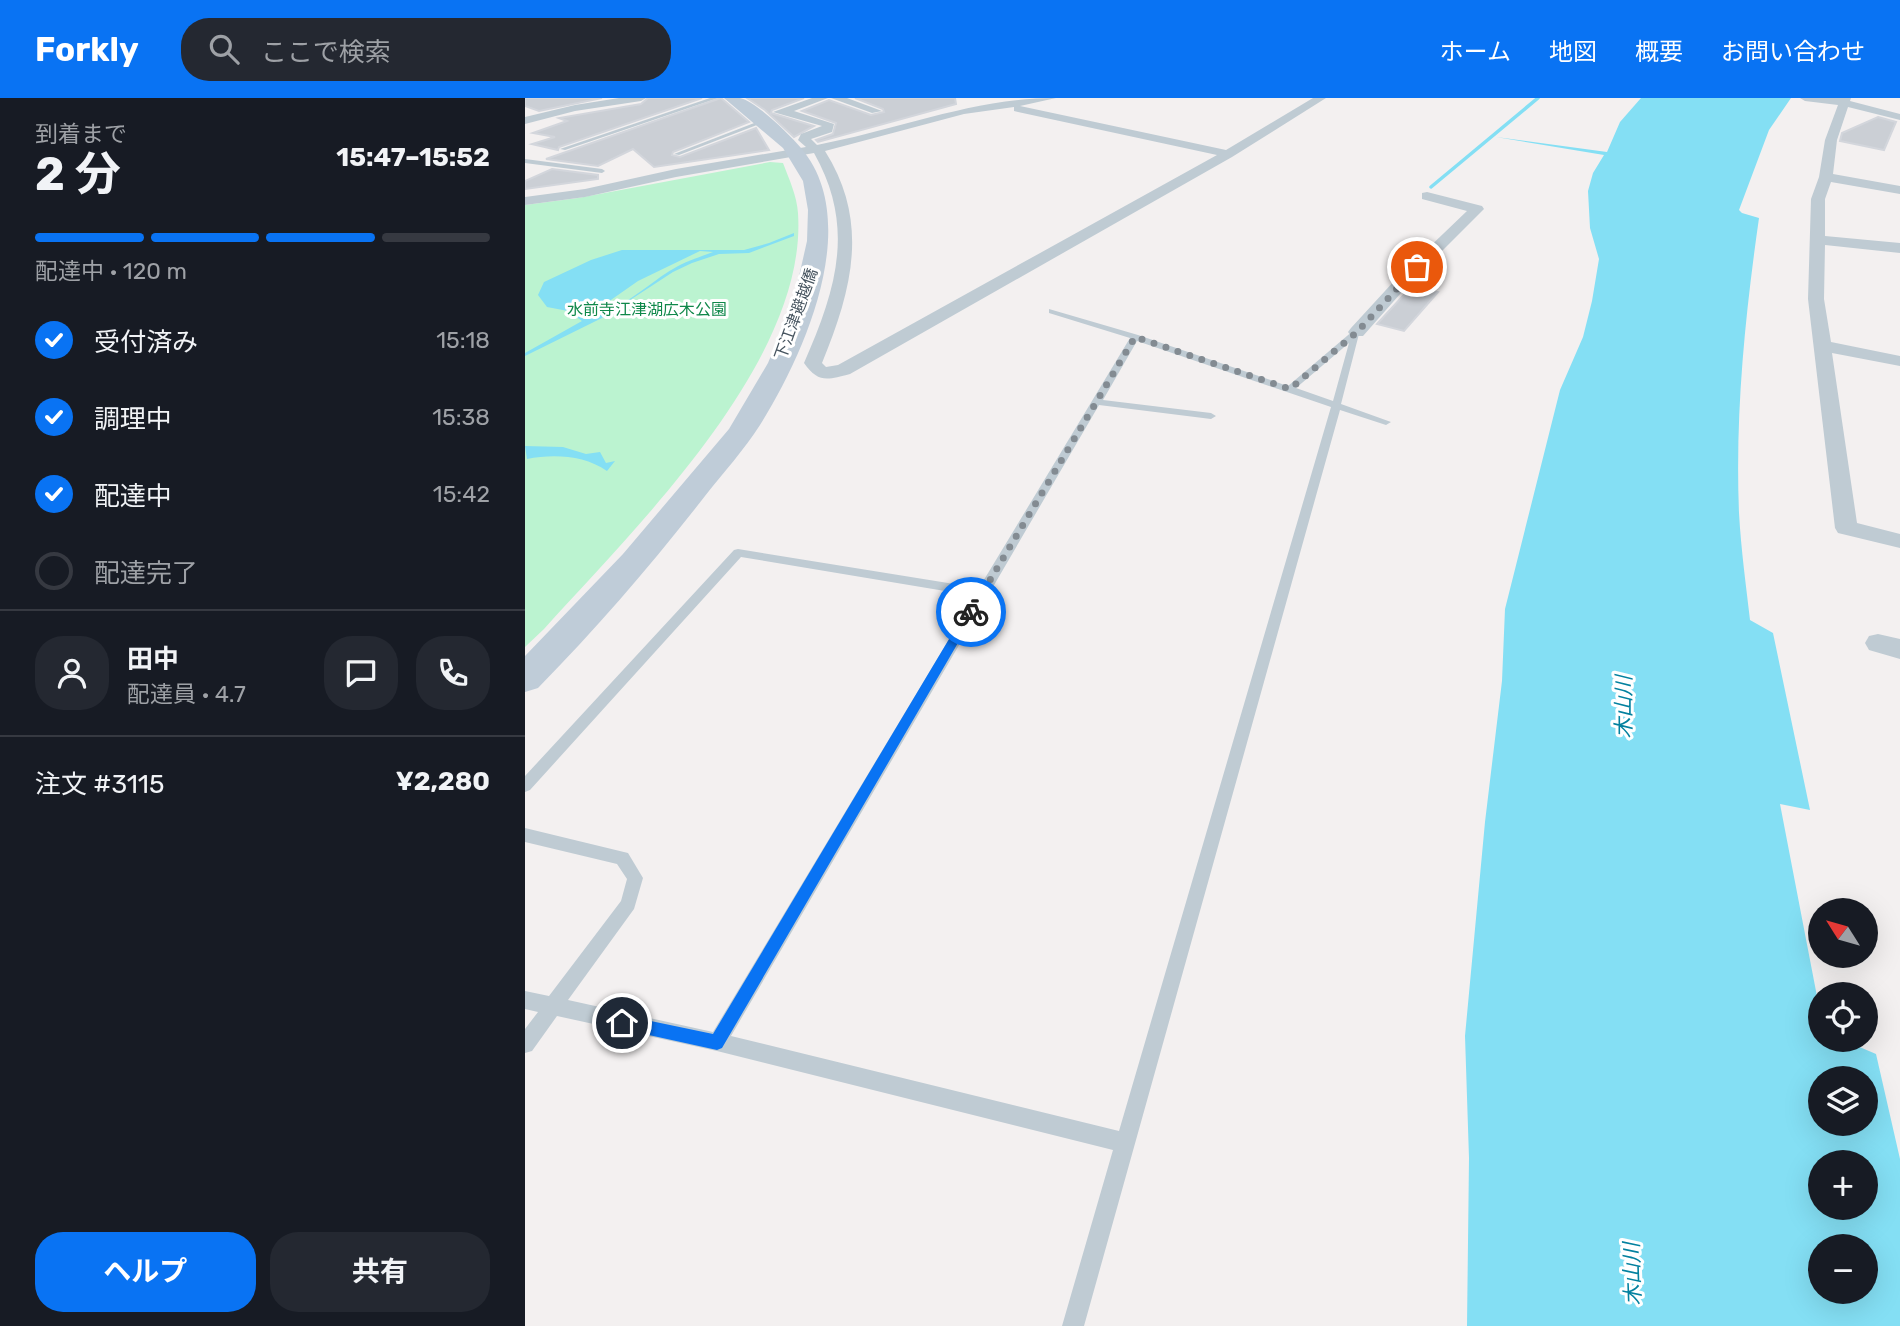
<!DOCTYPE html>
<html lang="ja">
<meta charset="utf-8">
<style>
body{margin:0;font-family:Rubik,"Noto Sans JP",sans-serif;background:#242831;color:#f1f3f6;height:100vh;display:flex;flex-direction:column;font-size:26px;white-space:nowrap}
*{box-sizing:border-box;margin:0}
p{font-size:23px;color:#9ea1a6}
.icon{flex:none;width:38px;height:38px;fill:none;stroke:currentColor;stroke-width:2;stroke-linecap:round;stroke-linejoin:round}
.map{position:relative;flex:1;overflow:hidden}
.sheet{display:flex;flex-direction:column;background:#171b24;width:525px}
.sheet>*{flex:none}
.needle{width:46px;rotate:307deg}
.tools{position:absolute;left:1283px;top:800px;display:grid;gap:14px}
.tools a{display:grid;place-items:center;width:70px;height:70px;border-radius:50%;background:#171b24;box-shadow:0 7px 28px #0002;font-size:35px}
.pin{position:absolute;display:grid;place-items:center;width:60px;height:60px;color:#fff;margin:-30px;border:4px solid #fff;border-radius:50%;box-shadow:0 2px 7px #0007}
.courier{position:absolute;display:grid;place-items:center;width:70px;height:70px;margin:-35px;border:5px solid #0973f3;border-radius:50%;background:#fff;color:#222;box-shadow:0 2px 9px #0007}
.overview em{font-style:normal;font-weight:700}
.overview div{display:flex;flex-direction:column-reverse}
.overview{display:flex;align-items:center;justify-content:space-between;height:119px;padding:0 35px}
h1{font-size:46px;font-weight:700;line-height:52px}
.bar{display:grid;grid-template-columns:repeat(4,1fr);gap:10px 7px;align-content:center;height:84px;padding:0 35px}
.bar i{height:9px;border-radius:5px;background:#363941}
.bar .on{background:#0973f3}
.bar p{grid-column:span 4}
.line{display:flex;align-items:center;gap:18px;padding:0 35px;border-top:2px solid #363941}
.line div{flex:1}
.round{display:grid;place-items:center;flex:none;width:74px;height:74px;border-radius:28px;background:#242831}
ol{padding:0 35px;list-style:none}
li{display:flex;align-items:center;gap:21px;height:77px}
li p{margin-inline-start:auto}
li .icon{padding:7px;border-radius:50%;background:#0973f3;color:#fff;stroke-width:4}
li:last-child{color:#9ea1a6}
li i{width:38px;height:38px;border:4px solid #363941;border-radius:50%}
.button{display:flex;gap:14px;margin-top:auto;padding:14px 35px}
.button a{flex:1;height:80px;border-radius:28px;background:#0973f3;color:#fff;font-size:28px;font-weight:700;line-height:80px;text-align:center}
.button a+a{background:#242831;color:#f1f3f6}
header{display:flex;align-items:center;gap:42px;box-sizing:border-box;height:98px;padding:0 35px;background:#0973f3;color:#fff}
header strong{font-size:33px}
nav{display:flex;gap:38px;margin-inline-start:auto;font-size:24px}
.search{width:490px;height:63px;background:#242831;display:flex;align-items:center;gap:18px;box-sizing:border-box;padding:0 24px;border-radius:28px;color:#9ea1a6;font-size:26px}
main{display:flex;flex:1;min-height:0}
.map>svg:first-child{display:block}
.green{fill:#bbf3d0}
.water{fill:#84dff4;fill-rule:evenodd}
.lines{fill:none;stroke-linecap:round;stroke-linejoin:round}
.stream{stroke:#84dff4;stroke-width:3.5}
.building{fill:#cbcfd5;stroke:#d3d6dc;stroke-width:2}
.lane{fill:#bfcbd3;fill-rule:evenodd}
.street{fill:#bfcbd3;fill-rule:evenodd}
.secondary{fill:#bfccd8;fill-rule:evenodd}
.route{fill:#0973f3}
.done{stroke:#838b92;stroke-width:7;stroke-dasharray:0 12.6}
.labels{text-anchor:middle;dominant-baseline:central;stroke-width:6;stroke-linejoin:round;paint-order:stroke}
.far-park-label{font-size:16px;fill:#0f884a;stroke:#fff}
.far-street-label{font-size:16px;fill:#46545f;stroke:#fff}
.water-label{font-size:21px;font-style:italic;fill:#03819f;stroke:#fff}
</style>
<header>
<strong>Forkly</strong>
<div class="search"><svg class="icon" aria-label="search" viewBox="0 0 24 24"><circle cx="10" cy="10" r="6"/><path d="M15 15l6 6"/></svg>ここで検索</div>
<nav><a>ホーム</a><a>地図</a><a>概要</a><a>お問い合わせ</a></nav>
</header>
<main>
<section class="sheet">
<div class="overview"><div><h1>2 分</h1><p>到着まで</p></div><em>15:47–15:52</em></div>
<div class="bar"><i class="on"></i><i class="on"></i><i class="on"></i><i></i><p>配達中 · 120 m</p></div>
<ol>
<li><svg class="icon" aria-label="check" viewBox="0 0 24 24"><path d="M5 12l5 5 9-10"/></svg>受付済み<p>15:18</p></li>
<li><svg class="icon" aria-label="check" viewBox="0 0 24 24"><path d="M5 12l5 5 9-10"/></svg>調理中<p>15:38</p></li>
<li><svg class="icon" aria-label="check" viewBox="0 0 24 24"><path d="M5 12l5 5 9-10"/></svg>配達中<p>15:42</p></li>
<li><i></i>配達完了</li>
</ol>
<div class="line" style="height:126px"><a class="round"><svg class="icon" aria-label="person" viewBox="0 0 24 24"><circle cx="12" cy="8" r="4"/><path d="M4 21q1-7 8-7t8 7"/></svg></a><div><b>田中</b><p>配達員 · 4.7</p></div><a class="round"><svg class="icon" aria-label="chat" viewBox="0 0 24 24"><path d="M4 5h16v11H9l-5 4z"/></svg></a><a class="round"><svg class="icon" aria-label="phone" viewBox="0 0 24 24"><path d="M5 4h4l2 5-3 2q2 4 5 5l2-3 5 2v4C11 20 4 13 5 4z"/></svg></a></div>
<div class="line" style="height:91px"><div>注文 #3115</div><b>¥2,280</b></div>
<div class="button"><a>ヘルプ</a><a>共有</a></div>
</section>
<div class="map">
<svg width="1375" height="1228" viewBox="0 0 1375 1228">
<rect width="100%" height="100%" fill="#f3f0f0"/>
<path class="green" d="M245,64l13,1c6,16 14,33 15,50 10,147 -162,314 -254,416l-19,18v-442l53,-7z"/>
<g class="water">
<path d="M1116,0h150l-22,32 -30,80 3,3 17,5c-14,98 -24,196 -20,295 2,36 7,72 11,107l23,13 37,177 -30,-6 40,208v28h23l33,14 24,105v167h-433l2,-168 -4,-122 20,-214 17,-141 3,-72 55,-219 23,-53 9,-36 7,-42 -9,-31 -2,-37 5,-18 11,-18 -108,-18 111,15 13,-30zM1340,980v46h-45v-46zM1295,1064h45v46h-45zM1295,1148h45v46h-45z"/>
<path d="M269,135v3l-45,17 -30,1 -27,9 -19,9 -69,45 -79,39v-3l57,-32 -14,-10 -21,-4 -9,-12 6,-13 47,-22 31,-10h122l25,-7zM175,153l13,1c-13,5 -27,9 -40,17 -19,10 -66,53 -85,47l50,-35z"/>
<path d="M0,348l38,1 23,7 14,-2 6,11 9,-2 -8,10c-23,-16 -54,-17 -80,-12z"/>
</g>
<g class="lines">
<polyline class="stream" points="906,89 1013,0"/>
</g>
<g class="building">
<polygon points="0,0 77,0 14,13 0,8"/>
<polygon points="123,0 177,0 34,49 33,52 7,46 30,39 8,35 42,23 34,20 116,6"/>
<polygon points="196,0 224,24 148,54 147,57 155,59 231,30 244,52 129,69 108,51 73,68 21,61"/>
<polygon points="222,0 279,0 247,12 246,15 289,28 269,39 240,12"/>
<polygon points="330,0 430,0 431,6 293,44 291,42 308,36 311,25 277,13 304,2 346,17 359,14 358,11"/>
<polygon points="1353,19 1371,24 1359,52 1315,43 1317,35"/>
<polygon points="27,71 73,77 73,81 0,91 0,83"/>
<polygon points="887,188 913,194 879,233 852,226"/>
</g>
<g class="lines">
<g class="lane">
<polygon points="185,0 193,0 40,52 35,51"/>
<polygon points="237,22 242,23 154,57 149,56"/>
<polygon points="0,61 77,71 80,73 77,75 0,65"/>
<path d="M524,211l89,26 150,51 66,-56h6l-19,74 50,18 -5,3 -46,-15 -256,916h-22l51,-176 -396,-99 -160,-35 -25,35 -7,2v-24l13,-17 -13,-3v-18l24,5 72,-95 6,-22 -10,-15 -92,-22v-14l103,25 15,25 -9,31 -66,91 145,32 262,-436 -234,-39 -211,233 -5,2v-16l209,-226 4,-1 241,39 151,-250 -81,-25zM612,243l194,66 -212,724 -388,-95 368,-631 112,14 5,-3 -5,-3 -108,-13zM824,245l-16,58 -37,-13z"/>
</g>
<g class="street">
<polygon points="94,0 121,0 116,3 50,13 0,26 0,19 50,7"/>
<path d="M287,0h16l-34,13 40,13 -2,8 -21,7 6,6c81,-15 156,-47 239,-47l-36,8 206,44 87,-52h13l-94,59 -382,217c-23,6 -32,9 -46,-11 32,-73 52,-136 10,-210l-138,24 -91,20 -60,8v-8l60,-8 91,-20 130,-22 -8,-7 3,-6 21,-8 -49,-14zM489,9v4l4,1 199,43 -379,210 -12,2 -4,-4c30,-73 48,-141 3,-212l139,-37z"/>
<polygon points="306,0 322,0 357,13 347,15"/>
<polygon points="1275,0 1326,0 1325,3 1375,16 1375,22 1323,9 1312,42 1308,76 1375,88 1375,96 1306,84 1300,101 1300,138 1375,145 1375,155 1300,147 1299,201 1306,244 1375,258 1375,268 1307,255 1332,425 1375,436 1375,450 1313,435 1310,430 1283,201 1286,101 1294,79 1300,42 1313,7 1280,3"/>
<polygon points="902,94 957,108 959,111 883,187 838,238 826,238 823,234 826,230 871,181 942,113 897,101 897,95"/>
<polygon points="1353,536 1375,541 1375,561 1344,552 1340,545 1344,538"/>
</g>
<path class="secondary" d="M199,0c5,0 12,0 16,0 17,4 50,37 61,50 63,74 3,207 -41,277 -16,25 -36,47 -55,71 -52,67 -107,131 -167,192l-13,4v-36l98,-102 106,-125 39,-66 25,-60 14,-62 1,-31 -5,-29 -20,-33z"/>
</g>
<polygon class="route" points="446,510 451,514 197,950 192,952 92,930 90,925 92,919 97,917 188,936 442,511"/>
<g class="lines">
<polyline class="done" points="446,514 610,239 765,291 832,234 892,169"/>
</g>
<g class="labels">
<g class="far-park-label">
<text x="122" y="211">水前寺江津湖広木公園</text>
</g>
<g class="far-street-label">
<text transform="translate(271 216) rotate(-70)">下江津避越僑</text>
</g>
<g class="water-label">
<text transform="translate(1098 609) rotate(-90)">木山川</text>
<text transform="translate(1107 1176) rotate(-92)">木山川</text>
</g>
</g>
</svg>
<div class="tools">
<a><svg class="needle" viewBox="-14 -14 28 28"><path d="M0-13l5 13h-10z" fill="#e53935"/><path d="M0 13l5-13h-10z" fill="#9ea1a6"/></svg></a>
<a><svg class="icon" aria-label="locate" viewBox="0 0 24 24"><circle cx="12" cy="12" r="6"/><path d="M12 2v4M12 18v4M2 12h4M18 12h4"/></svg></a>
<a><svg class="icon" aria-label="layers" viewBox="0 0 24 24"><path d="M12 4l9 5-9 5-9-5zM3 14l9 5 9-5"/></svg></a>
<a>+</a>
<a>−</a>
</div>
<div class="pin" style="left:892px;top:169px;background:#ea580c"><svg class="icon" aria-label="bag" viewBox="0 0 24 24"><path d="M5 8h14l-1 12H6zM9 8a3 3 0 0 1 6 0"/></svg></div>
<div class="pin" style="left:97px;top:925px;background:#1f2937"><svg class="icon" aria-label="home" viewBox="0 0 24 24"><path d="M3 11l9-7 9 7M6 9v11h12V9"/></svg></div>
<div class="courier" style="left:446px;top:514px"><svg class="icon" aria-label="bike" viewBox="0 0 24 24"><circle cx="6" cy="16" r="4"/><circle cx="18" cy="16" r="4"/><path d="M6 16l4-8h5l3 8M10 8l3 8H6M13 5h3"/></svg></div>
</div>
</main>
